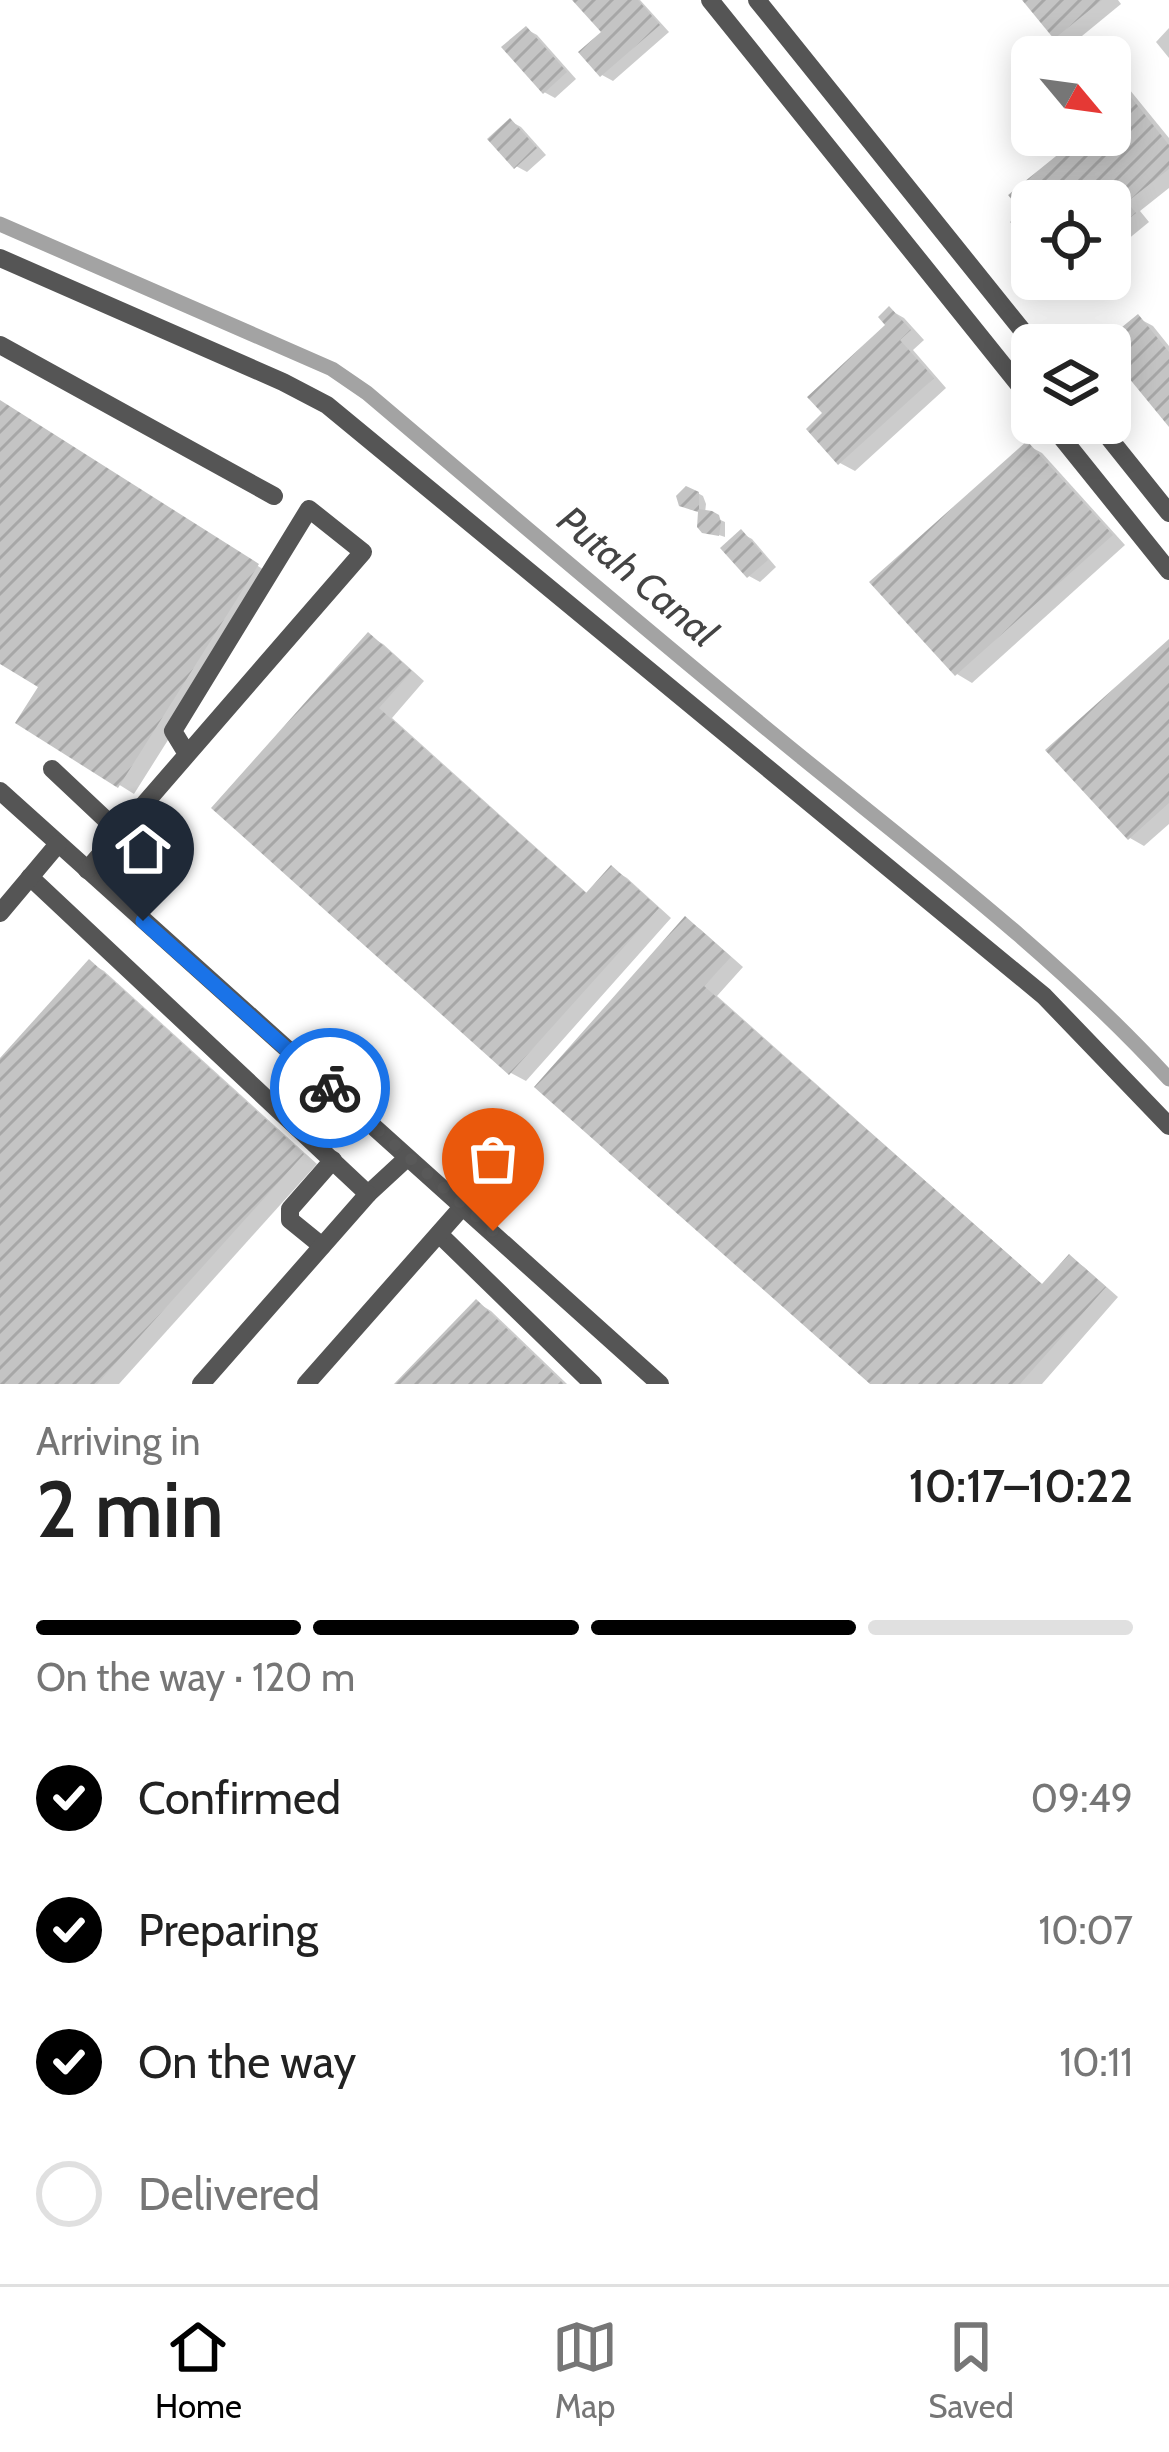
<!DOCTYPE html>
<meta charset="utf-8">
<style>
body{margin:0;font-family:Cabin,sans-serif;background:#f6f6f6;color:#222;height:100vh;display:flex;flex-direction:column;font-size:45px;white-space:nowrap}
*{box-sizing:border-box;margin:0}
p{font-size:39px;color:#767676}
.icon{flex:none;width:66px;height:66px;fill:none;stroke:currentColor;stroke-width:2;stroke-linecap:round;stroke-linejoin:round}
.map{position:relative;height:1384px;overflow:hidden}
.details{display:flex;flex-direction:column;background:#fff;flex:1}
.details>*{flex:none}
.needle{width:78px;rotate:119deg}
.fabs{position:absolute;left:1011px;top:36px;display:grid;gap:24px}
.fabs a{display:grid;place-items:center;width:120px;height:120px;border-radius:18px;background:#fff;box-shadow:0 6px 30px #0003;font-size:60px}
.pin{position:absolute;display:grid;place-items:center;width:102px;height:102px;color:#fff;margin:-123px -51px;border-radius:50% 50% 50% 0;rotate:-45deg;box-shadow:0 0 12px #0007}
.pin .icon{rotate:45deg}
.courier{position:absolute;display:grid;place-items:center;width:120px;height:120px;margin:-60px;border:9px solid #1a73e8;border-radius:50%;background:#fff;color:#222;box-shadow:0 3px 15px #0007}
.summary em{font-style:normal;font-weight:600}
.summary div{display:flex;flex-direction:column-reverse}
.summary{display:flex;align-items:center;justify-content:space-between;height:204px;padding:0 36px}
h1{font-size:78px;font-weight:600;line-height:90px}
.bar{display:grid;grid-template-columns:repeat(4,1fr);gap:18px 12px;align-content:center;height:144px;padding:0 36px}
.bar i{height:15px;border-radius:9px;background:#e0e0e0}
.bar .current{background:#000}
.bar p{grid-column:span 4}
ol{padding:0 36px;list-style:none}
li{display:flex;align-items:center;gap:36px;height:132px}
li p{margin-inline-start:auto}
li .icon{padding:12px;border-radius:50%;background:#000;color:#fff;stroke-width:4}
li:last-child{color:#767676}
li i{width:66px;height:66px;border:6px solid #e0e0e0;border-radius:50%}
.menu{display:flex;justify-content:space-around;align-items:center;height:168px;border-top:3px solid #e0e0e0;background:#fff;font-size:33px;color:#767676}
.menu a{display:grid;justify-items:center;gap:6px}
.menu .current{color:#000}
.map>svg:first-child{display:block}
.shadow{fill:#0003}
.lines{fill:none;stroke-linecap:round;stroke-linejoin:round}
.canal{stroke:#a3a3a3;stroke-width:15}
.building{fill:url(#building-hatch)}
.minor{stroke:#555;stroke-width:18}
.done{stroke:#595959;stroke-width:12;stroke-dasharray:0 21.6}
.route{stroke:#1a73e8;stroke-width:15}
.labels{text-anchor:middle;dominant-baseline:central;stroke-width:9;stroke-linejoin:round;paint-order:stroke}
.water-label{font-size:39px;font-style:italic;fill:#444;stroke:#fff}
</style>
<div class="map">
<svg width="1169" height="1384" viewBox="0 0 1169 1384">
<defs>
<pattern id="building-hatch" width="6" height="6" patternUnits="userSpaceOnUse" patternTransform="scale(3)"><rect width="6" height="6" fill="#c4c4c4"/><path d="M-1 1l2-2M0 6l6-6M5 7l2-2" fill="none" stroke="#a7a7a7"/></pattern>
</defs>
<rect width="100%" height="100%" fill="#fff"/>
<g class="shadow">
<polygon points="576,0 640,0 669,32 613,81 602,75 605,33"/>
<polygon points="1026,0 1118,0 1121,4 1071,45 1056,37"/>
<polygon points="1169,28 1169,58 1156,42"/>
<polygon points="526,29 537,35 576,79 555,98 544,92"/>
<polygon points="1110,75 1125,84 1169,138 1169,188 1140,211 1149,222 1110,254 1110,201 1032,201 1032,243 1026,213 1012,195 1081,139 1077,135 1110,135"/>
<polygon points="510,121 521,127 546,155 527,172 516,166"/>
<polygon points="890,310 904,318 924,340 913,350 946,388 855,471 840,463 826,414 889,326"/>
<polygon points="1138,318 1153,326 1169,346 1169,423 1110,350 1110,345 1106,345"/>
<polygon points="0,403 272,575 134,794 19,722 42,686 0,660"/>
<polygon points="1027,445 1042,453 1125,545 972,683 957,674"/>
<polygon points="696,492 703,496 706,504 705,513 725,522 725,537 704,530 701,512 689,509"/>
<polygon points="741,533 752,539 776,567 760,582 749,576"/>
<polygon points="368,636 383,644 424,681 392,718 589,895 612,869 627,878 671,918 526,1081 511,1073 215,808"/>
<polygon points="1169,643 1169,824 1144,846 1130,838"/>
<polygon points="686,920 700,929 743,967 717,996 1044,1286 1070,1258 1084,1267 1118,1297 1042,1384 874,1384 539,1087"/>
<polygon points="90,963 104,971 317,1164 119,1384 0,1384 0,1062"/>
<polygon points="476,1302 491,1311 567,1384 398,1384"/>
</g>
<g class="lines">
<path class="canal" d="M0,224l332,145 35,24c144,122 287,244 433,363 127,103 258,202 369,323"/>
</g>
<g class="building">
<polygon points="572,0 638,0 660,25 600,77 578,52 601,32"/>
<polygon points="1022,0 1102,0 1054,39"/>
<polygon points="526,26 567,72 543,94 501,47"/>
<polygon points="1110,71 1169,145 1169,169 1127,202 1136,213 1110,234 1110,201 1032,201 1032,247 1010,222 1022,212 1008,195 1082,135 1110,135"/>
<polygon points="510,118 537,148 514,169 487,139"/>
<polygon points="889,306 911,330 900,340 934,378 838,465 806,429 822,413 807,397 885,325 878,317"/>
<polygon points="1138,314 1169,352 1169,427 1110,355 1110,345 1100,345"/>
<polygon points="0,400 259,564 118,788 15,723 38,687 0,664"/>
<polygon points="1027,441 1113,535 955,676 869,582"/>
<polygon points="686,486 699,492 699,509 712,511 719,515 721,522 719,536 702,533 697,527 698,512 679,506 676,496"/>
<polygon points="741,529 768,560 747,578 720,548"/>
<polygon points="368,632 412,671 379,708 586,893 611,865 659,908 509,1075 211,808"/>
<polygon points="1169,639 1169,803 1128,840 1045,750"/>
<polygon points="685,916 731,957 704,986 1042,1284 1069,1254 1106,1287 1020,1384 870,1384 534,1087"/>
<polygon points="89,959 304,1154 97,1384 0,1384 0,1058"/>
<polygon points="476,1299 564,1384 394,1384"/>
</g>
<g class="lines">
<g class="minor">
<polyline points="710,0 1032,401"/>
<polyline points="757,0 1034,345"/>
<polyline points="0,258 283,382 327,405 1044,996 1169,1126"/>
<polyline points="0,345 274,496"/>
<polyline points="1050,423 1169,571"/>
<polyline points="1097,423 1169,513"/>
<polyline points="52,769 120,833"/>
<polyline points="0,791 660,1384"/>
<path d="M87,870c92,-106 184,-212 276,-318l-54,-43 -136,222 14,23"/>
<polyline points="30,877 368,1194 407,1158"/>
<polyline points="0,913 58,844"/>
<polyline points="439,1234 593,1384"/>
<polyline points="322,1246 290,1220 290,1209 333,1160"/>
<polyline points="201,1384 368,1194"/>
<polyline points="306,1384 464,1205"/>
</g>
</g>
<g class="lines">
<polyline class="done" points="330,1088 493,1231"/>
<polyline class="route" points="143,921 330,1088"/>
</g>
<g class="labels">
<g class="water-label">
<text transform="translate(638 576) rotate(40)">Putah Canal</text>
</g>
</g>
</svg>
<div class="fabs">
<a><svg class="needle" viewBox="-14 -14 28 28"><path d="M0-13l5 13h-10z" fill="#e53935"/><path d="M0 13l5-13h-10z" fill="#767676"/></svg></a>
<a><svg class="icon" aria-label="locate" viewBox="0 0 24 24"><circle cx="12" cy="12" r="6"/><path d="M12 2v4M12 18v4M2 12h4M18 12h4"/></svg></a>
<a><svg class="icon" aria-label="layers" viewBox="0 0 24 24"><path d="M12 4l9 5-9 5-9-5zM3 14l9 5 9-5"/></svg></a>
</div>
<div class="pin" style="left:493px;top:1231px;background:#ea580c"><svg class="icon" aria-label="bag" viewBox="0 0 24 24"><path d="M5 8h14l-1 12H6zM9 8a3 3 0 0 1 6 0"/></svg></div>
<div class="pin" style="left:143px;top:921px;background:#1f2937"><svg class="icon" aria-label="home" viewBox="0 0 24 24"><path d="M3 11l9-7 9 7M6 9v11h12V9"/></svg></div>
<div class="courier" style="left:330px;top:1088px"><svg class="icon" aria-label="bike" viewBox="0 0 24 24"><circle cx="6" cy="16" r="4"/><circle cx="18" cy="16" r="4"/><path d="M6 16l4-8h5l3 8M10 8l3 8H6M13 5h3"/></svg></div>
</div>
<section class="details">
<div class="summary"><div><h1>2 min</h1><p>Arriving in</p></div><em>10:17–10:22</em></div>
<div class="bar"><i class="current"></i><i class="current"></i><i class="current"></i><i></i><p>On the way · 120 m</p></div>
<ol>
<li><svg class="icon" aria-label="check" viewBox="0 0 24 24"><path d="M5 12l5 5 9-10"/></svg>Confirmed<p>09:49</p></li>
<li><svg class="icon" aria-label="check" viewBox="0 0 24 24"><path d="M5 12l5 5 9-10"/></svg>Preparing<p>10:07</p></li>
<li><svg class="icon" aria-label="check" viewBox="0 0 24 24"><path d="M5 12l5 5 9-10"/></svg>On the way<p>10:11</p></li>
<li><i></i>Delivered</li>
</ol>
</section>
<nav class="menu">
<a class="current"><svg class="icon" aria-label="home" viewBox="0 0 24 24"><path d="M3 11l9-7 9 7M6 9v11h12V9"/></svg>Home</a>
<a><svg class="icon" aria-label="map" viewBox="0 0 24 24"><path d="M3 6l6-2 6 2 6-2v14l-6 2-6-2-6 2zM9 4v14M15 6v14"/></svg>Map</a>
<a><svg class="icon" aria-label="saved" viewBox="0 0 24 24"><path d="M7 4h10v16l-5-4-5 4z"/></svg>Saved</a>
</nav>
